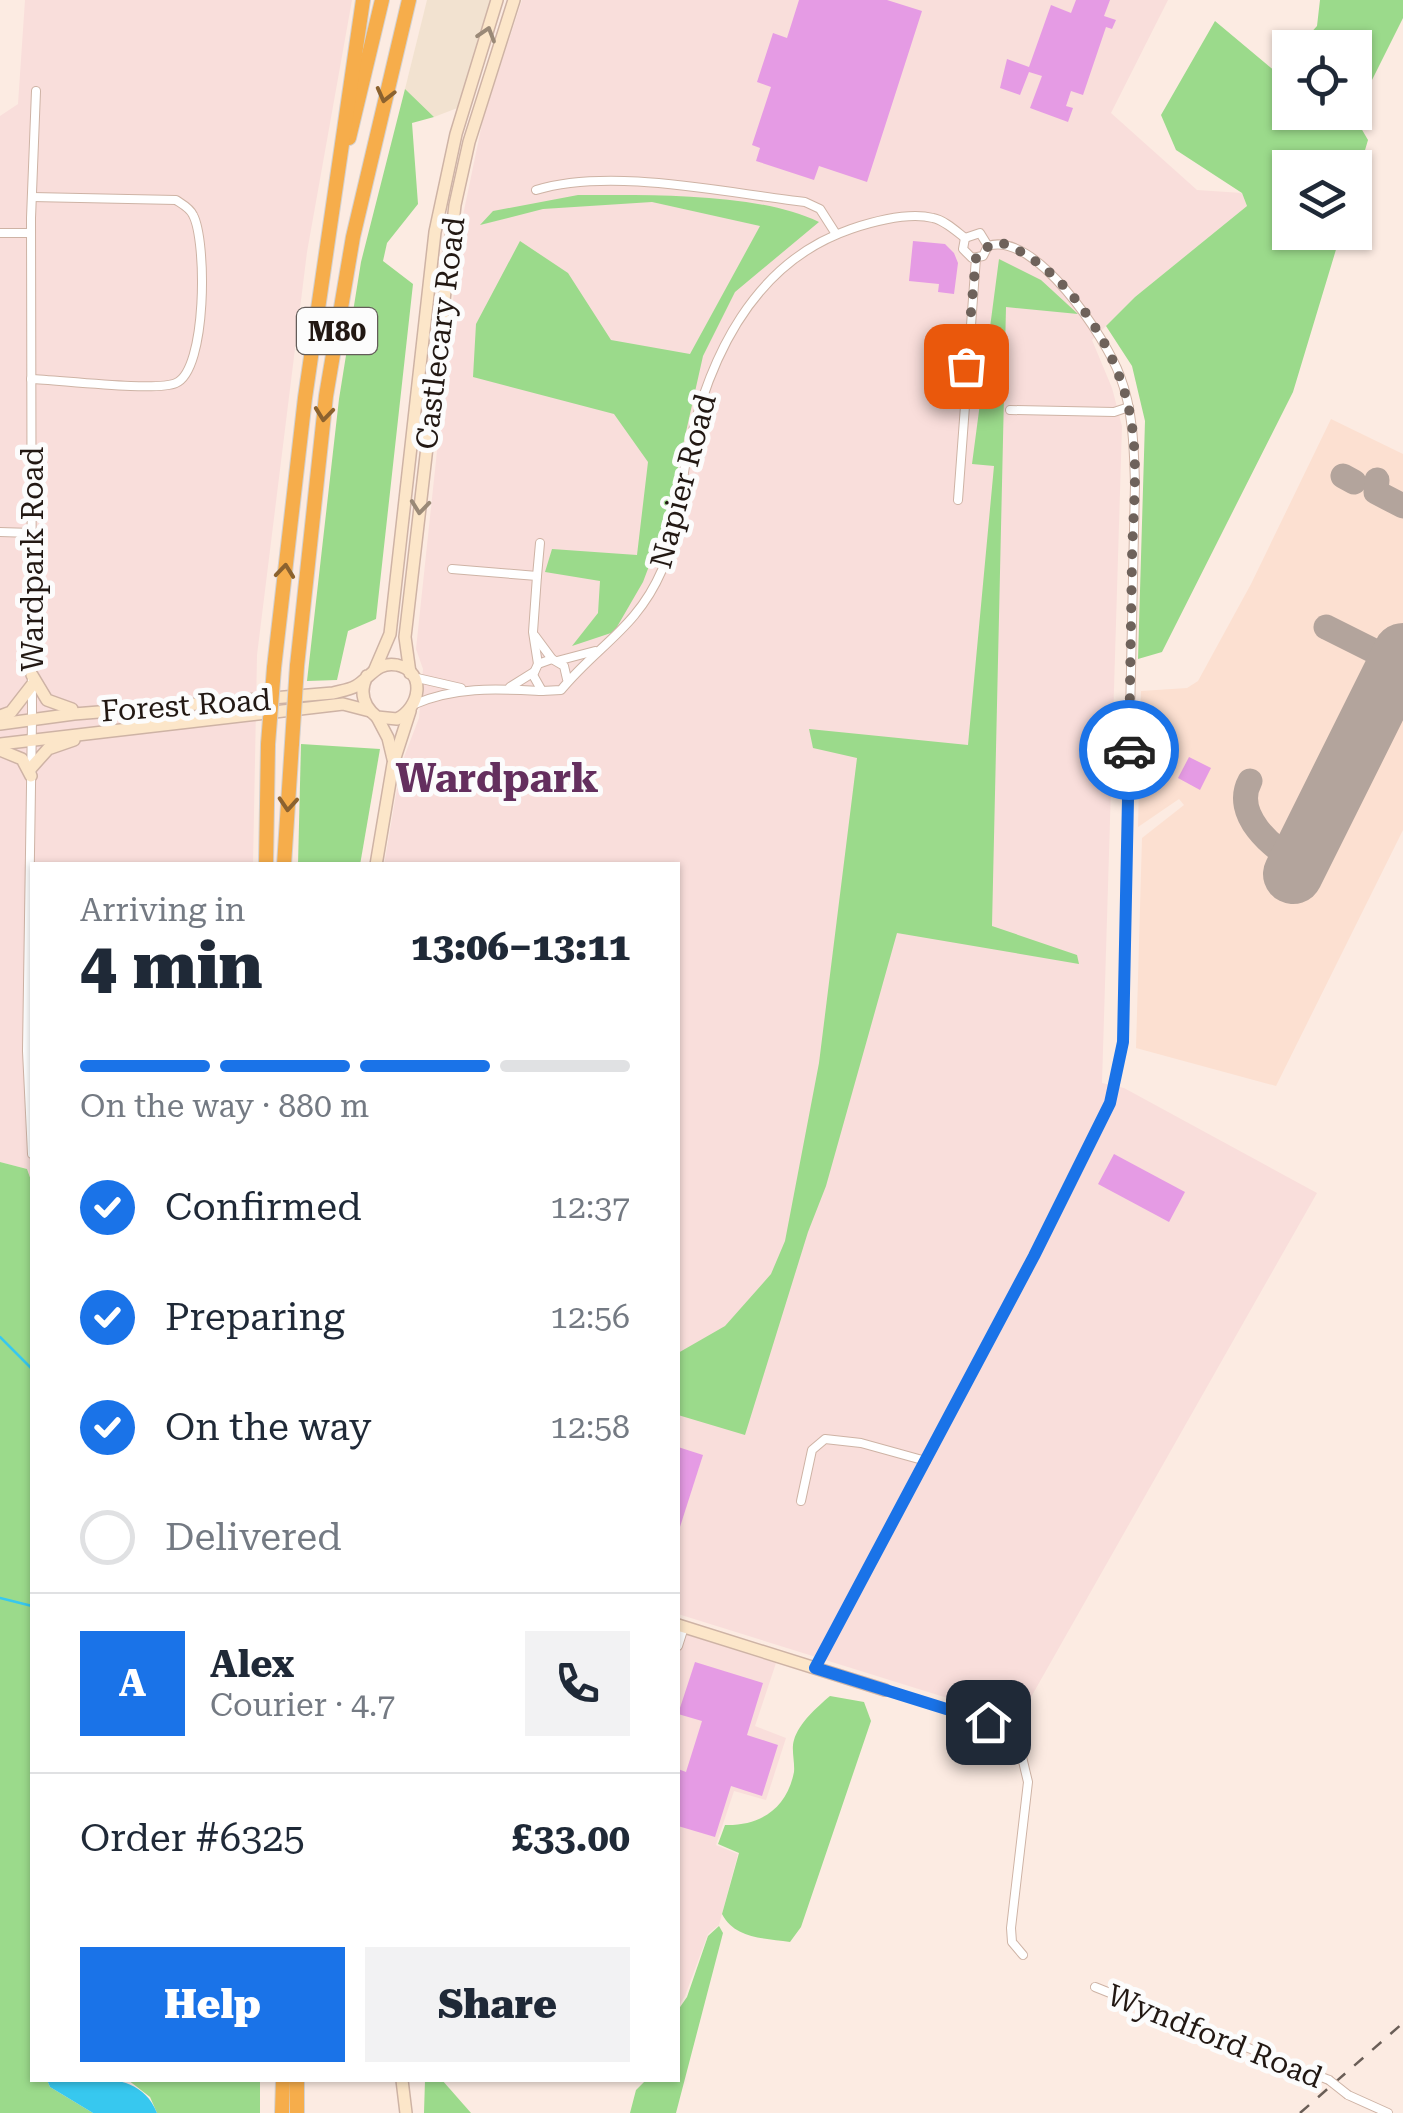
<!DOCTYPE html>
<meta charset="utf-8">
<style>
body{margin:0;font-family:"Roboto Serif",serif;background:#f2f2f3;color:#1f2937;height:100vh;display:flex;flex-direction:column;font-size:38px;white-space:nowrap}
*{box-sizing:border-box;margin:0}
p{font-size:32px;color:#747a83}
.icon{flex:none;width:55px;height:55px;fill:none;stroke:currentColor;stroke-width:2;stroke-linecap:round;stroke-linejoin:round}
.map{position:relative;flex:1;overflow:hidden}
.details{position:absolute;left:30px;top:862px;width:650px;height:1220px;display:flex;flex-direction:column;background:#fff;border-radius:0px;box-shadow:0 2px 8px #0004}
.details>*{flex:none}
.tools{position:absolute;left:1272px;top:30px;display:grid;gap:20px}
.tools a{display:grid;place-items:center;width:100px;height:100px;border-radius:0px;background:#fff;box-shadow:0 2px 8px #0004;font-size:50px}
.pin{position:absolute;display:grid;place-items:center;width:85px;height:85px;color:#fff;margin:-42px;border-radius:20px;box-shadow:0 5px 15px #0006}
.courier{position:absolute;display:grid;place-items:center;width:100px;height:100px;margin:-50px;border:8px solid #1a73e8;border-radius:50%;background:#fff;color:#222;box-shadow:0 2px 12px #0007}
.head em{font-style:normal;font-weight:800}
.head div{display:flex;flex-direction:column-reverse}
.head{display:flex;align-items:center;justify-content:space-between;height:170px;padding:0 50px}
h1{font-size:65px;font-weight:800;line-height:75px}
.bar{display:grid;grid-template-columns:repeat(4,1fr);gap:15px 10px;align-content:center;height:120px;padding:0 50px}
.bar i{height:12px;border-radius:8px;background:#e0e1e3}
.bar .selected{background:#1a73e8}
.bar p{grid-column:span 4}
.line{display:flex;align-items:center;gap:25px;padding:0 50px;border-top:2px solid #e0e1e3}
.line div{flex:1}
.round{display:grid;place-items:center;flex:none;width:105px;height:105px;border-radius:0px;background:#f2f2f3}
ol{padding:0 50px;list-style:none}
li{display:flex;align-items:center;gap:30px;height:110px}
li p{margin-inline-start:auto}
li .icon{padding:10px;border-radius:50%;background:#1a73e8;color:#fff;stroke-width:4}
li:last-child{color:#747a83}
li i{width:55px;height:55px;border:5px solid #e0e1e3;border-radius:50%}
.button{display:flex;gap:20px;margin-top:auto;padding:20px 50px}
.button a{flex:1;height:115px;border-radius:0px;background:#1a73e8;color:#fff;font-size:40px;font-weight:800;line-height:115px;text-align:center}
.button a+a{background:#f2f2f3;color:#1f2937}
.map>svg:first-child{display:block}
.commercial{fill:#f2e2d0}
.industrial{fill:#f9dedb}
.built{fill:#fce0d1}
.green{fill:#9bda8b}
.water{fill:#37c8ef}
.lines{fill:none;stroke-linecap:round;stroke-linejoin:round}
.stream{stroke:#37c8ef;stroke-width:2.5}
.taxiway{stroke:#b3a49c;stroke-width:25}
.runway{stroke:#b3a49c;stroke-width:60}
.building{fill:#e59be4}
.street-casing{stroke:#ceb3a5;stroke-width:10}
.secondary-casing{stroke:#ceb3a5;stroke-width:14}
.highway-casing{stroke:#d3d1d0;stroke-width:16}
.street{stroke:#fff;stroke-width:8}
.secondary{stroke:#fce6c9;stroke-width:11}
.highway{stroke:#f6ad4b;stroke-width:14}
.rail{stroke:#6a5e57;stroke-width:2.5;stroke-dasharray:12 12;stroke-linecap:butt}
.street-bridge-casing{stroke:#ceb3a5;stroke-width:10;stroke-linecap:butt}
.highway-bridge-casing{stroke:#d3d1d0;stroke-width:16;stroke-linecap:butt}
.street-bridge{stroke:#fff;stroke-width:8}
.highway-bridge{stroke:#f6ad4b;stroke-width:14}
.oneway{stroke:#9a8977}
.oneway2{stroke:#8c622f}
.done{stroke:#6e625b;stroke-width:10;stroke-dasharray:0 18}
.route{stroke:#1a73e8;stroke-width:12}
.labels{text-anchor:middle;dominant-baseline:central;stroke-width:10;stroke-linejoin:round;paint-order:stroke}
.shield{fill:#fcfcfc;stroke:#635c59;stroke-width:2.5}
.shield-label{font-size:28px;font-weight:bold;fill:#221813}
.street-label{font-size:30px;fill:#221813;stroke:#fcfcfc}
.district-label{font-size:40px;font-weight:bold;fill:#642f5e;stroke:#fcfcfc}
</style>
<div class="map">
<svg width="1403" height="2113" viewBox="0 0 1403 2113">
<rect width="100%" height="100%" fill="#fcebe2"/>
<polygon class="commercial" points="427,0 492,0 460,107 434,117 405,89"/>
<g class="industrial">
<polygon points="25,0 352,0 307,252 257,655 253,865 32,865 32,1182 27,1169 0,1162 0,116 18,104"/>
<polygon points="522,0 1168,0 1111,113 1197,190 1242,193 1247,206 1135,297 1092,340 1112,388 1122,426 1102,1083 1124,1088 1317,1193 1018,1720 678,1614 678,865 384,865 401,765 419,718 423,669 416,649 461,225 483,119"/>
<polygon points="678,1632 776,1663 755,1726 786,1738 766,1800 734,1791 716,1845 738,1854 719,1925 708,1934 685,1996 678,2007"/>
</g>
<polygon class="built" points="1331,419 1403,454 1403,830 1276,1086 1136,1048 1142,838 1184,805 1179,799 1138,827 1141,691 1187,688 1198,681 1251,584"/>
<g class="green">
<polygon points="1320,0 1403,0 1403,18 1354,116 1368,140 1355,184 1355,168 1290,168 1290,232 1341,233 1293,392 1162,652 1138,659 1145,421 1132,366 1106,326 1135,297 1247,206 1242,193 1176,150 1161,115 1215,21 1276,72 1290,57 1290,112 1355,112 1355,48 1298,47 1317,26"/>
<polygon points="405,89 434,117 412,123 418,204 387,243 383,261 413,284 376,619 348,631 337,680 307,681 339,399 361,262"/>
<path d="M578,195c71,0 178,-3 241,27l-84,70 -32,64 -37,165 -23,61 -29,50 -42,14 26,-33 2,-32 -55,-9 7,-23 85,6 11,-93 -34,-48 -141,-37 3,-53 44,-83 48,32 43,67 79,14 70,-128 -108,-24 -109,7 -63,16 13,-14z"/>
<polygon points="999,259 1041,280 1078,314 1006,307 992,926 1077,955 1079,964 897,933 826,1186 808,1232 745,1435 678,1415 678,1353 725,1326 771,1274 785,1241 819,1063 857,758 813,748 809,729 968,745 994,466 972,464"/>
<polygon points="301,744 380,749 360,865 298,865"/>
<polygon points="0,1162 27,1169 32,1183 32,2080 47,2080 50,2087 93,2113 0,2113"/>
<path d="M830,1696l34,6 7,19 -70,206 -11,15c-26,-4 -55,-3 -68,-28l17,-61 -21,-9 7,-19c36,1 62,-17 69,-53 1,-10 -3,-23 0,-32 5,-17 23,-33 36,-44z"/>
<polygon points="719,1926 723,1933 676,2113 630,2113 636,2090 646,2080 678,2080 678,2010 687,1997 708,1936"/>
<polygon points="128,2080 260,2080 260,2113 157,2113 150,2097"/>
<polygon points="425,2080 442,2080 471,2113 424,2113"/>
</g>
<path class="water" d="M47,2080c41,0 92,-12 110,33h-64l-43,-26z"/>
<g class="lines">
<g class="stream">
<polyline points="0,1337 32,1369"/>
<polyline points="0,1598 32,1606"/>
</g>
<g class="taxiway">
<polyline points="1343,476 1354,482"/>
<polyline points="1377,480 1376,492 1403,506"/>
<polyline points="1326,627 1398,663"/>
<path d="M1250,781c-18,33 22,68 49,81"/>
</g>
<polyline class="runway" points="1293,874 1403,653"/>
</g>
<g class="building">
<polygon points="799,0 887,0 922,11 867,182 819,166 814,180 756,161 760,148 752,145 771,87 757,82 773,33 787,38"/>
<polygon points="1076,0 1110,0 1104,16 1116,20 1112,29 1106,27 1083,95 1071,91 1066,106 1073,108 1068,122 1030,108 1042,76 1029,72 1020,95 1000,88 1007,59 1029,67 1051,5 1071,13"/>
<polygon points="913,241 945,244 954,253 958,263 954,294 938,292 939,284 909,281"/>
<polygon points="1189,757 1211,768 1200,790 1178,778"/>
<polygon points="1114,1154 1185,1192 1169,1222 1098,1184"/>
<polygon points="678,1447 703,1455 679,1530 678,1529"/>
<polygon points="695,1662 763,1683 747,1735 778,1745 762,1796 731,1786 715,1837 678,1826 678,1769 686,1772 702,1721 678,1714"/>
</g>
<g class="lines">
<defs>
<g id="street">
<path d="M536,190c76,-23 189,3 269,12l15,7 16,25"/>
<polyline points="0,233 31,233"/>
<polyline points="965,238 963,249 972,258 983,256 988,246"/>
<polyline points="965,238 980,233 988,246"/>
<path d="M31,379c29,1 125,13 145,4 31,-13 31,-142 17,-168 -3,-7 -11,-11 -17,-15l-144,-3"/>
<polyline points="1010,410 1114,412 1129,407"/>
<polyline points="958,500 976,258"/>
<polyline points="0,532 32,533"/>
<polyline points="452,569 537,576 533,632 538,664"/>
<polyline points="537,576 540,543"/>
<polyline points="535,636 552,659"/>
<polyline points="557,661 595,651"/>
<polyline points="413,677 461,688"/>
<path d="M567,679l-3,-13 -12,-7 -14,5 -5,11 9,16 19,-1c37,-45 76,-62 101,-120 17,-37 17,-79 26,-119 21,-94 66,-189 163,-222 24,-8 57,-17 82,-11 11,2 23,13 32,20"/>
<polyline points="510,687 534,672"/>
<path d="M415,704c42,-18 83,-15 127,-13"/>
<polyline points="32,1154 27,1051 32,720 31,218 36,91"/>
<polyline points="801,1501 812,1450 825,1439 861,1443 926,1461"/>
<polyline points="678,1646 684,1627"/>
<path d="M815,1668l219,-412 76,-153 13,-61 12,-558c-1,-37 -2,-74 -15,-108 -14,-38 -85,-146 -132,-130"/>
<polyline points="885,1690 989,1722 1012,1739 1022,1757 1028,1782 1011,1928 1012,1942 1023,1955"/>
<polyline points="1095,1987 1329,2080"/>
<polyline points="1348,2095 1388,2113"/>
</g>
<g id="secondary">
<polyline points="375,669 390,634 435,232 456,134 497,0"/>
<polyline points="410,673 405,637 455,205 469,142 514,0"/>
<polyline points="32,675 47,700 72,709"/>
<polyline points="0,716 11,712 32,685"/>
<polyline points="377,717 388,738 393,759"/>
<path d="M0,724l74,-10 259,-21c7,-2 16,-3 23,-7 14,-8 21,-25 41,-21 30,7 23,43 0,54l-20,-2c-14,-11 -18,-25 -10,-41"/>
<polyline points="0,744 343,704 370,711"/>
<polyline points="0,750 22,759 31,776"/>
<polyline points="31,768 48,749 74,740"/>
<polyline points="376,865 393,764 410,711"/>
<polyline points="678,1625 885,1690"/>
<polyline points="402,2080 406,2113"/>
</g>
<g id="highway">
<polyline points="349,138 382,0"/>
<polyline points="297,666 326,396 353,237 409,0"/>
<polyline points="274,668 305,398 363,0"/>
<polyline points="266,865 268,744"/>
<polyline points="284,865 292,743"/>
<polyline points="282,2113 283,2080"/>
<polyline points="297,2113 297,2080"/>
</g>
</defs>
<use href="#street" class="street-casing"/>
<use href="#secondary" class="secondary-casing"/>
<use href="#highway" class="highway-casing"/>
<use href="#street" class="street"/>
<use href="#secondary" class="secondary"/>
<use href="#highway" class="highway"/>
<polyline class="rail" points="1300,2113 1403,2023"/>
<defs>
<polyline id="street-bridge" points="1329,2080 1348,2095"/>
<g id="highway-bridge">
<polyline points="292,743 297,666"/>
<polyline points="268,744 274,668"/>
</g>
</defs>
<use href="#street-bridge" class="street-bridge-casing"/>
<use href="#highway-bridge" class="highway-bridge-casing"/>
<use href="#street-bridge" class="street-bridge"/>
<use href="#highway-bridge" class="highway-bridge"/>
</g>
<defs><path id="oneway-chevron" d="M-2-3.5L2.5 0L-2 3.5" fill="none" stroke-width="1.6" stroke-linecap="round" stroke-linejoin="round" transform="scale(2.5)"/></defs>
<g class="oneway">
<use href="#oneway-chevron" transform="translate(487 34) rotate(-73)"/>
<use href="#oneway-chevron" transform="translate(420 507) rotate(96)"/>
</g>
<g class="oneway2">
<use href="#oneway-chevron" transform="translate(385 95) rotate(104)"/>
<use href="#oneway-chevron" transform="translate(324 414) rotate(96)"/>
<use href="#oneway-chevron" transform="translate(285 571) rotate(-84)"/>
<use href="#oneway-chevron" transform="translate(288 804) rotate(94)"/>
</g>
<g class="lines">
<path class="done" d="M966,366l10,-108 10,-5 2,-7 11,-4c64,22 114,99 129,163 12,50 5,102 4,153 -1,64 -2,128 -3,192"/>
<polyline class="route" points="988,1722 815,1668 1034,1256 1110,1103 1123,1042 1129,750"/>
</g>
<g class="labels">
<rect class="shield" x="297" y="308" width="80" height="46" rx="8"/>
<g class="shield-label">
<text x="337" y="331">M80</text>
</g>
<g class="street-label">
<text transform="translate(440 333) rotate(-83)">Castlecary Road</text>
<text transform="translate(683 481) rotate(-75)">Napier Road</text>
<text transform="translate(32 559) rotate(-90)">Wardpark Road</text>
<text transform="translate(186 705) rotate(-4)">Forest Road</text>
<text transform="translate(1215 2036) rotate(22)">Wyndford Road</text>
</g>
<g class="district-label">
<text x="497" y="778">Wardpark</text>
</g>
</g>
</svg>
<div class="tools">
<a><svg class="icon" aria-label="locate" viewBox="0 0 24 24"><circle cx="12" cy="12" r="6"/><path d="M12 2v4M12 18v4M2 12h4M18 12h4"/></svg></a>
<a><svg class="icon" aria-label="layers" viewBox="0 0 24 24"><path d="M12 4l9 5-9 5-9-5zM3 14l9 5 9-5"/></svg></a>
</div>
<div class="pin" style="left:966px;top:366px;background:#ea580c"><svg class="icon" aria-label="bag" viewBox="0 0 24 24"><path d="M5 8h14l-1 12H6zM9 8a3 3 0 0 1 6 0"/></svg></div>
<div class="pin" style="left:988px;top:1722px;background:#1f2937"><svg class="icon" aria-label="home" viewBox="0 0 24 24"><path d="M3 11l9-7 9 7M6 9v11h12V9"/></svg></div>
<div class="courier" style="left:1129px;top:750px"><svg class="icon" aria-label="car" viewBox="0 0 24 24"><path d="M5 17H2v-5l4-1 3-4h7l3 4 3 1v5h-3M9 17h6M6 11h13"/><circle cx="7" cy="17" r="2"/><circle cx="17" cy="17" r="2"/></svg></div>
<section class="details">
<div class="head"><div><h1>4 min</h1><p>Arriving in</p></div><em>13:06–13:11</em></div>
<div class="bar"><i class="selected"></i><i class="selected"></i><i class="selected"></i><i></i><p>On the way · 880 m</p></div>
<ol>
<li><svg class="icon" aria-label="check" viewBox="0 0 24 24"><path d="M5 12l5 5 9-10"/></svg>Confirmed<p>12:37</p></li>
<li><svg class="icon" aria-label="check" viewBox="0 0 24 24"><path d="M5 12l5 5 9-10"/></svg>Preparing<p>12:56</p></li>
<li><svg class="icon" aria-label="check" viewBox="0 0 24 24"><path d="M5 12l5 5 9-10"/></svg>On the way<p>12:58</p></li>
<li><i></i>Delivered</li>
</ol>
<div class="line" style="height:180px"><b class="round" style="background:#1a73e8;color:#fff">A</b><div><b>Alex</b><p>Courier · 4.7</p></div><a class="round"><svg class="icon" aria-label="phone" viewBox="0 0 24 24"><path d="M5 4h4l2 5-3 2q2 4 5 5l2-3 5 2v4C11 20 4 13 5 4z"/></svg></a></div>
<div class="line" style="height:130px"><div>Order #6325</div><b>£33.00</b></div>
<div class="button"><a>Help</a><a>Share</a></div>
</section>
</div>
